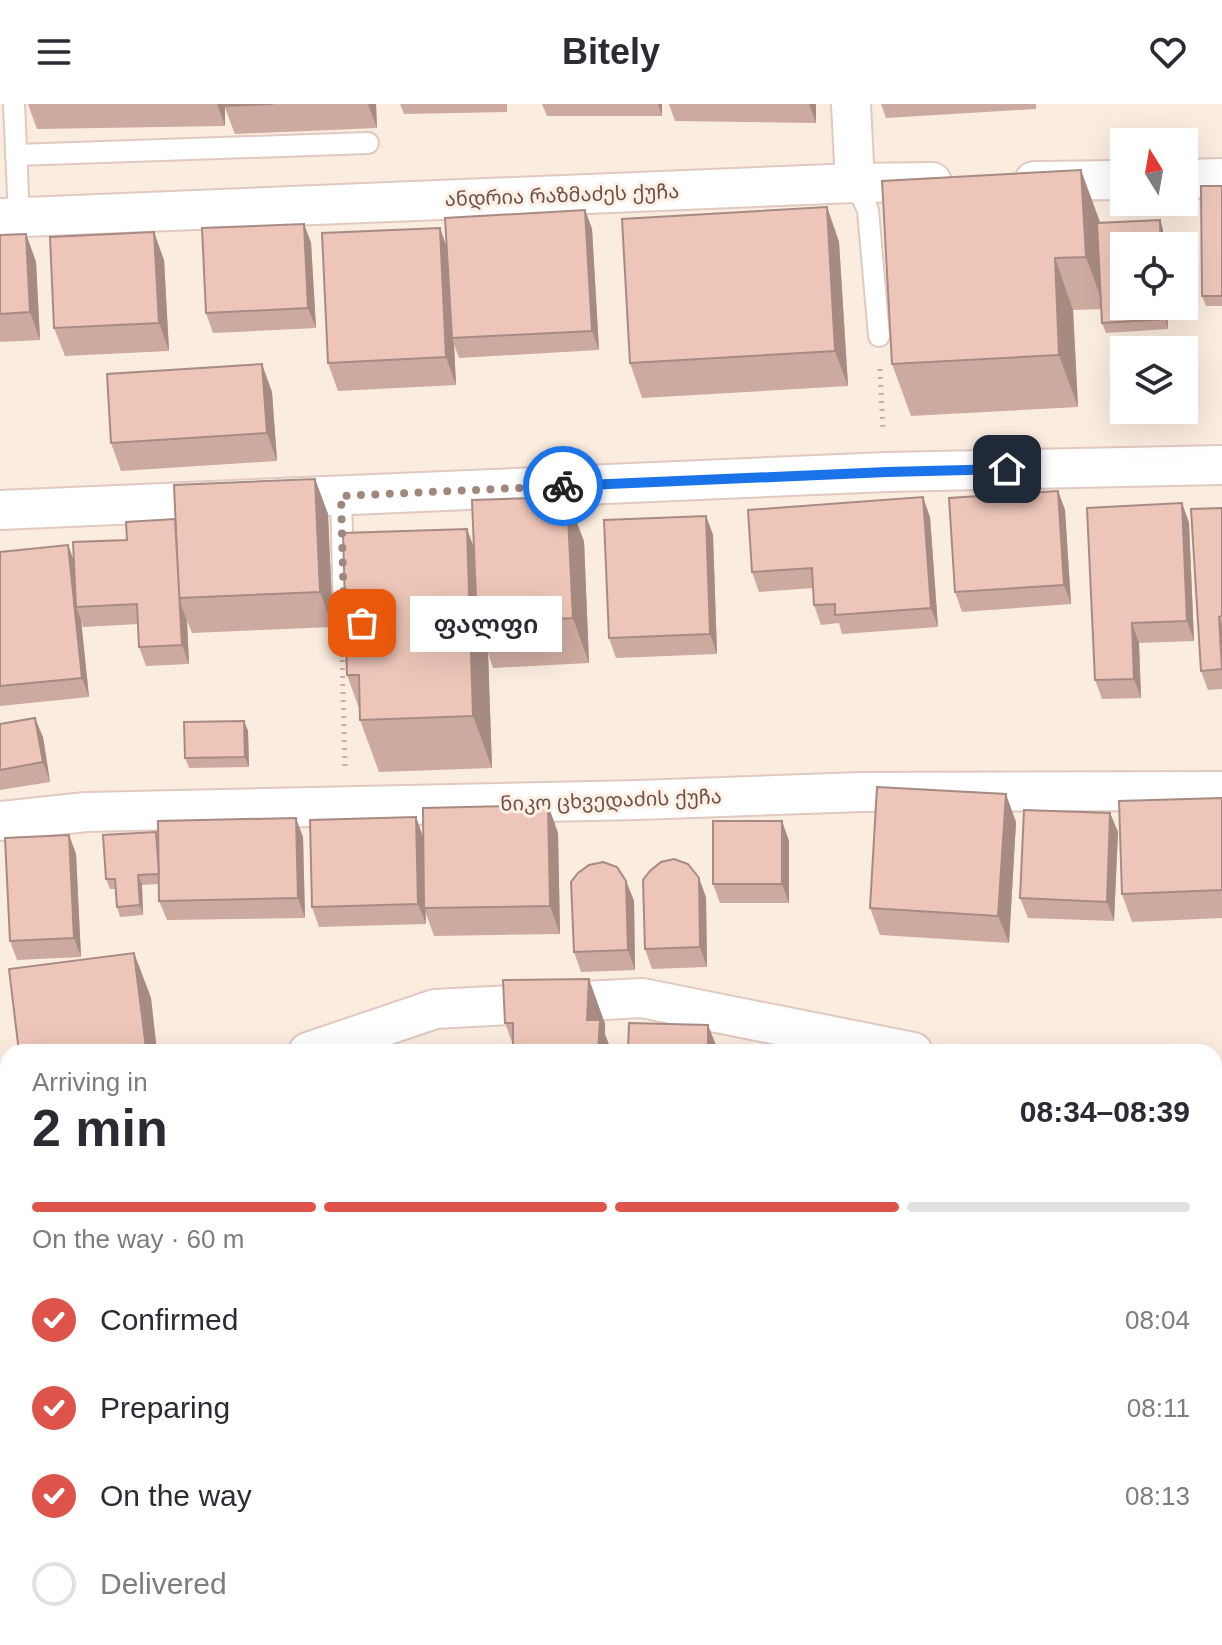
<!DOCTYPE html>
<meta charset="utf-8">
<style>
body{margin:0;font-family:Arial,"Noto Sans Georgian",sans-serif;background:#f2f2f3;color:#2b2b33;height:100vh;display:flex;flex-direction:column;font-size:30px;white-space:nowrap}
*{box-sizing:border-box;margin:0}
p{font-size:26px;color:#7c7c81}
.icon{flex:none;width:44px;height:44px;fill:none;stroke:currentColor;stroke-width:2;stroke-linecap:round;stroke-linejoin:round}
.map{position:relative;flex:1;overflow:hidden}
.side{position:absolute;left:0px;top:940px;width:1222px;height:602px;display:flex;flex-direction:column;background:#fff;border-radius:24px 24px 0 0;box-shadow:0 8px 32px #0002}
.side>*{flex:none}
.needle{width:52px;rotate:349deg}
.buttons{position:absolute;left:1110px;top:24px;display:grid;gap:16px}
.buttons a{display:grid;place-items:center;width:88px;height:88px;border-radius:0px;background:#fff;box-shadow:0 8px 32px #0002;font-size:40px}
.pin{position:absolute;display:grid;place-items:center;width:68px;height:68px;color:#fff;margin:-34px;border-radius:16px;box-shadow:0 4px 12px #0006}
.courier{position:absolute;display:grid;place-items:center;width:80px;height:80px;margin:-40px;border:6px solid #1a73e8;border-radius:50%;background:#fff;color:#222;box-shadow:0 2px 10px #0007}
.bubble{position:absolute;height:56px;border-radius:0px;background:#fff;box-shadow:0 8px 32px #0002;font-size:26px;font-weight:600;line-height:56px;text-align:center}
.summary em{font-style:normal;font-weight:600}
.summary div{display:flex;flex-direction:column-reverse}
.summary{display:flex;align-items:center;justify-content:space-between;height:136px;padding:0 32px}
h1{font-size:52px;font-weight:600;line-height:60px}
.bar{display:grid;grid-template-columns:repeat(4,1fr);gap:12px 8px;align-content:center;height:96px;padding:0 32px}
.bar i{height:10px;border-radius:6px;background:#e1e1e2}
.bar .active{background:#df544a}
.bar p{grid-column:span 4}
ol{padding:0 32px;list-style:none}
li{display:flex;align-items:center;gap:24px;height:88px}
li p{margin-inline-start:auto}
li .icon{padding:8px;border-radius:50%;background:#df544a;color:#fff;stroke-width:4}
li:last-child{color:#7c7c81}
li i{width:44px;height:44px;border:4px solid #e1e1e2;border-radius:50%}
header{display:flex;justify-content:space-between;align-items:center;height:104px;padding:0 32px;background:#fff;font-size:36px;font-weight:600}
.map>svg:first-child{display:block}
.green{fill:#d6e7c0}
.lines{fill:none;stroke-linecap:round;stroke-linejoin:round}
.lane-casing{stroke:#e0c9c0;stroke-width:24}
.street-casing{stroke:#e0c9c0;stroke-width:42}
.path{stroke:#d2a99d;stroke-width:5;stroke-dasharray:2 6;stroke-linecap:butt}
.lane{stroke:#fff;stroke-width:20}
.street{stroke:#fff;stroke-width:38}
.wall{fill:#cdaa9f}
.shaded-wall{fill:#a78b82}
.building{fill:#eec6b9;stroke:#a78b82;stroke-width:2}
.done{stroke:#a0877e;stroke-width:8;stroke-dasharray:0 14.4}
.route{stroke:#1a73e8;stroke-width:10}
.labels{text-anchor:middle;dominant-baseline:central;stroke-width:6;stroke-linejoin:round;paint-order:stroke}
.street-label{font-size:20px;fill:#6f5049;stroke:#fef0e5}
</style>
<header><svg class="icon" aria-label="menu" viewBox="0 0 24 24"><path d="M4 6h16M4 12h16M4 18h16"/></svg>Bitely<svg class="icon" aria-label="heart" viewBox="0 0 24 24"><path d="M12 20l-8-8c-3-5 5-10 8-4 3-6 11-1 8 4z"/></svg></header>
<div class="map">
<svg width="1222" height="1541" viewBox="0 0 1222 1541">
<rect width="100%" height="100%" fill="#fbece0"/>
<polygon class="green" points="1214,1188 1222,1188 1222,1541 310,1541 305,1534 1214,1534"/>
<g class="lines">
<defs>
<g id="lane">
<polyline points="14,0 19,113"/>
<polyline points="16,51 368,39"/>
<polyline points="855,79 868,106 879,232"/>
<polyline points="341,392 344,507 351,517 362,519"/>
<polyline points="0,1502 8,1511"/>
<polyline points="31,1534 42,1541"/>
</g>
<g id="street">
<polyline points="851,0 855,79"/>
<polyline points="1184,75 1222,74"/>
<polyline points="1034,77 1124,76"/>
<polyline points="0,114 855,79 932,78"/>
<polyline points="0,406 887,368 1222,361"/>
<polyline points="0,717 86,708 638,696 861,688 1222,687"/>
<polyline points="308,948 435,905 642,894 913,948"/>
<polyline points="1214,1019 1222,1020"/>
<polyline points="0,1093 8,1087"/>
<polyline points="0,1355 6,1354 8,1351"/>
</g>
</defs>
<use href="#lane" class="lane-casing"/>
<use href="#street" class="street-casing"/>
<g class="path">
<polyline points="880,265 883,327"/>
<polyline points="342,548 345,662"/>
</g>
<use href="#lane" class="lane"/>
<use href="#street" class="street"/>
</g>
<g class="wall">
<polygon points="28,0 376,0 377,24 235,30 225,4 225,22 37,25"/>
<polygon points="400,0 507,0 507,8 404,10"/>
<polygon points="542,0 662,0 662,12 547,12"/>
<polygon points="669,0 816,0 816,19 675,17"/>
<polygon points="881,0 1036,0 1036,5 886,14"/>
<polygon points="1222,82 1222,202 1206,202 1202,192"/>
<polygon points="827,103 839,138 848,282 642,294 630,259"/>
<polygon points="585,106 592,125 599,246 459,254 454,240 456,281 338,287 328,259"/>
<polygon points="1160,116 1163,126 1164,142 1124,142 1167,202 1168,225 1106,229 1102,219 1102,205 1073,206 1078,303 911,312 892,260 1100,119"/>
<polygon points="304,120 311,139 316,224 213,229 206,209"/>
<polygon points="26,130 36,158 40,236 0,238 0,131"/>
<polygon points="164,156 169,247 65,252 54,224"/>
<polygon points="272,288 277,357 121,367 111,339"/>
<polygon points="315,375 328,410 333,523 192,529 187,517 189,560 146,562 139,543 138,520 83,523 81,516 89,593 0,602 0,448 68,441 74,457 175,415"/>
<polygon points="1058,387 1065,406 1071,500 962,508 955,488"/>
<polygon points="1182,399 1189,419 1194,537 1139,539 1141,594 1102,595 1095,576"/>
<polygon points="1222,404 1222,585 1208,586 1201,567"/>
<polygon points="706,412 713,431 717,550 616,554 609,534"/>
<polygon points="930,413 938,523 842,530 839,519 821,521 814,501 813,484 759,488 752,468"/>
<polygon points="467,425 474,444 584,437 589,559 493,564 488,549 492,664 379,668 360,616 360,607 347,571"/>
<polygon points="244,617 248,627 249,663 189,664 185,654"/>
<polygon points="0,620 43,633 50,678 0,686"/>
<polygon points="1222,694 1222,814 1132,818 1122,790"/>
<polygon points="548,701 558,729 560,830 434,832 425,807 426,820 319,823 312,803 416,713 423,733"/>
<polygon points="1110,709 1118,728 1114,817 1028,814 1020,794"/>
<polygon points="782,717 789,737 789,799 720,799 713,780"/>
<polygon points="1016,718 1009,839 880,831 870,804"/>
<polygon points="156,728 158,733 303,733 305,814 167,816 159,797 159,780 142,781 143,811 120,813 117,803 115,785 110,785 106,775"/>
<polygon points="69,731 76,750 81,853 17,856 10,837"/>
<polygon points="626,777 634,797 635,866 581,868 574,848"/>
<polygon points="706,793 707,863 652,865 645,845"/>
<polygon points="134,849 151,894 157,948 19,948"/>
<polygon points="589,875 605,920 605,930 513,941 505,919"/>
<polygon points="1214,1071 1222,1071 1222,1139 1214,1138"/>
</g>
<g class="shaded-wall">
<polygon points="217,0 225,0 225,22"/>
<polygon points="368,0 376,0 377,24"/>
<polygon points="658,0 662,0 662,12"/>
<polygon points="809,0 816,0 816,19"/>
<polygon points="1081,66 1100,118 1105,205 1086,153"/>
<polygon points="827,103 839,138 848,282 835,247"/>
<polygon points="585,106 592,125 599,246 592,227"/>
<polygon points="1160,116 1163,126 1164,142 1161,142"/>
<polygon points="304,120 311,139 316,224 308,204"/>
<polygon points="440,124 450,152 452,234 454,240 456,281 446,253"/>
<polygon points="154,128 164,156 169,247 159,219"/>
<polygon points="26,130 36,158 40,236 30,208"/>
<polygon points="1055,154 1073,206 1078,303 1059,251"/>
<polygon points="1164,202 1167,202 1168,225 1165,215"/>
<polygon points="262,260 272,288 277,357 267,329"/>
<polygon points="315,375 328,410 333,523 320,488"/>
<polygon points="1058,387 1065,406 1071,500 1064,481"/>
<polygon points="567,393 584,437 589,559 573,514"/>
<polygon points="923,393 930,413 938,523 931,504"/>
<polygon points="1182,399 1189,419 1194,537 1187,517"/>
<polygon points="706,412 713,431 717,550 710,530"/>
<polygon points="467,425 486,477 477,519 488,549 492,664 473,612"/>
<polygon points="68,441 75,460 76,503 81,516 89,593 82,574"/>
<polygon points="180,498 187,517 189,560 182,541"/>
<polygon points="1219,513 1222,520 1222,557"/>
<polygon points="1132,519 1139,539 1141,594 1134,575"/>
<polygon points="35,614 43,633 50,678 43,658"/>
<polygon points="244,617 248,627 249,663 245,653"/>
<polygon points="1006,690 1016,718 1009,839 998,812"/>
<polygon points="548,701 558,729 560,830 550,802"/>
<polygon points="1110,709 1118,728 1114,817 1107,798"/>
<polygon points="416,713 423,733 426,820 418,800"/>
<polygon points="296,714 303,733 305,814 298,794"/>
<polygon points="782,717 789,737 789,799 782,780"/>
<polygon points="69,731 76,750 81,853 74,834"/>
<polygon points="138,771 142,781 143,811 140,801"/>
<polygon points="699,774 706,793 707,863 700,843"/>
<polygon points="626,777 634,797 635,866 628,846"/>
<polygon points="134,849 151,894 157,948 148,948 146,944"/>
<polygon points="589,875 605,920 605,930 612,948 598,948 587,916"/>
<polygon points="708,921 716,941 715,948 708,948"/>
<rect x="199" y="1534" width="7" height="7"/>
</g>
<g class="building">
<polygon points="224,0 273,0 224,2"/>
<polygon points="1081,66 1086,153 1055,154 1059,251 892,260 882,77"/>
<polygon points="1201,82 1222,82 1222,192 1202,192"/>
<polygon points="827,103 835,247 630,259 622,115"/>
<polygon points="585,106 592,227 452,234 445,114"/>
<polygon points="1160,116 1161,142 1124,142 1124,202 1164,202 1165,215 1102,219 1097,119"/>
<polygon points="304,120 308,204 206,209 202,124"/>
<polygon points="440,124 446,253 328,259 322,129"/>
<polygon points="154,128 159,219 54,224 50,133"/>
<polygon points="26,130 30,208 0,210 0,131"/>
<polygon points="262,260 267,329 111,339 107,270"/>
<polygon points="315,375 320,488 179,494 174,381"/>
<polygon points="1058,387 1064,481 955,488 949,394"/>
<polygon points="567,393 573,514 477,519 472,396"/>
<polygon points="923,393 931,504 835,511 835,500 814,501 812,464 752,468 748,406"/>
<polygon points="1182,399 1187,517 1132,519 1134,575 1095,576 1087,404"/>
<polygon points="1222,404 1222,512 1219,513 1222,565 1201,567 1191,405"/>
<polygon points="706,412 710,530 609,534 604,416"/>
<polygon points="175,415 182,541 139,543 137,500 76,503 73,438 127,436 126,418"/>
<polygon points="467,425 473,612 360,616 359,571 347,571 343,429"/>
<polygon points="68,441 82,574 0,582 0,448"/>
<polygon points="35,614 43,658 0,666 0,620"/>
<polygon points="244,617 245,653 185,654 184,618"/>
<polygon points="877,683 1006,690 998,812 870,804"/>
<polygon points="1222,694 1222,786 1122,790 1119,697"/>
<polygon points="548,701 550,802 424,804 423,704"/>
<polygon points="1024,706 1110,709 1107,798 1020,794"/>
<polygon points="416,713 418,800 312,803 310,716"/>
<polygon points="296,714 298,794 159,797 158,717"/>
<rect x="713" y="717" width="69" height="63"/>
<polygon points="156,728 159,770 138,771 140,801 117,803 115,775 106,775 103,731"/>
<polygon points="69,731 74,834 10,837 5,734"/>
<polygon points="674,755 688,760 699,774 700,843 645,845 643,776 650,767 661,758"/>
<polygon points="603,758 617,763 626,777 628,846 574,848 571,778 578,769 589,761"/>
<polygon points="134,849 146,944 111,948 19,948 9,865"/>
<polygon points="589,875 587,916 600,916 598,948 513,948 513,919 505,919 503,876"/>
<polygon points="629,919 708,921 708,948 628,948"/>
<polygon points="1214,1071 1222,1071 1222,1120 1214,1119"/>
<polygon points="123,1534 199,1534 199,1541 130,1541"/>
</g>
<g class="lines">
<polyline class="done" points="362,519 351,517 344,507 341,392 563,382"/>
<polyline class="route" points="563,382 887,368 1007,365"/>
</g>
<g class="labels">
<g class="street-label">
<text transform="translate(562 91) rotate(-2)">ანდრია რაზმაძეს ქუჩა</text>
<text transform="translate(611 696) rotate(-2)">ნიკო ცხვედაძის ქუჩა</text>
</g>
</g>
</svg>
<div class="buttons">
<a><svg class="needle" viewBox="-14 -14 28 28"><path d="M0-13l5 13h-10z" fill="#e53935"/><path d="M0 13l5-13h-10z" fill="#7c7c81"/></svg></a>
<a><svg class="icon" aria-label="locate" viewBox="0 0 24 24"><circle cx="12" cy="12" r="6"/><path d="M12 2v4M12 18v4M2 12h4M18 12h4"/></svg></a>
<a><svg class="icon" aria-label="layers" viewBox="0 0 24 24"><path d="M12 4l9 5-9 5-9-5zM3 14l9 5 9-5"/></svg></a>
</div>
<div class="pin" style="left:362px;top:519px;background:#ea580c"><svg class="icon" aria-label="bag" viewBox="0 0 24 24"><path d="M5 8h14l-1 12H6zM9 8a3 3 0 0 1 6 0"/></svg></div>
<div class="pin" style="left:1007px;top:365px;background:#1f2937"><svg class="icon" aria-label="home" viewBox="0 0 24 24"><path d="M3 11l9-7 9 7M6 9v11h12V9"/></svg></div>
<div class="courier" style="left:563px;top:382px"><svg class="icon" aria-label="bike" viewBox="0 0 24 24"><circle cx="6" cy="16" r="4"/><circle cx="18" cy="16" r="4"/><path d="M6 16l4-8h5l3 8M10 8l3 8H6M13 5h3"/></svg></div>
<div class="bubble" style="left:410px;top:492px;width:152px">ფალფი</div>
<section class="side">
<div class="summary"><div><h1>2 min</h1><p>Arriving in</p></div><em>08:34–08:39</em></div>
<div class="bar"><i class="active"></i><i class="active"></i><i class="active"></i><i></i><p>On the way · 60 m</p></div>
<ol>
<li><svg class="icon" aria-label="check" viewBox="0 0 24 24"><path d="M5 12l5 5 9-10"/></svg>Confirmed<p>08:04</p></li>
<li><svg class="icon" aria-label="check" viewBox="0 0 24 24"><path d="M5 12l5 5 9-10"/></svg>Preparing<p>08:11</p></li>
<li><svg class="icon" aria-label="check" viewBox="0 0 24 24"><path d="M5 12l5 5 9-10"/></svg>On the way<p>08:13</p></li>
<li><i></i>Delivered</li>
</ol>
</section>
</div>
